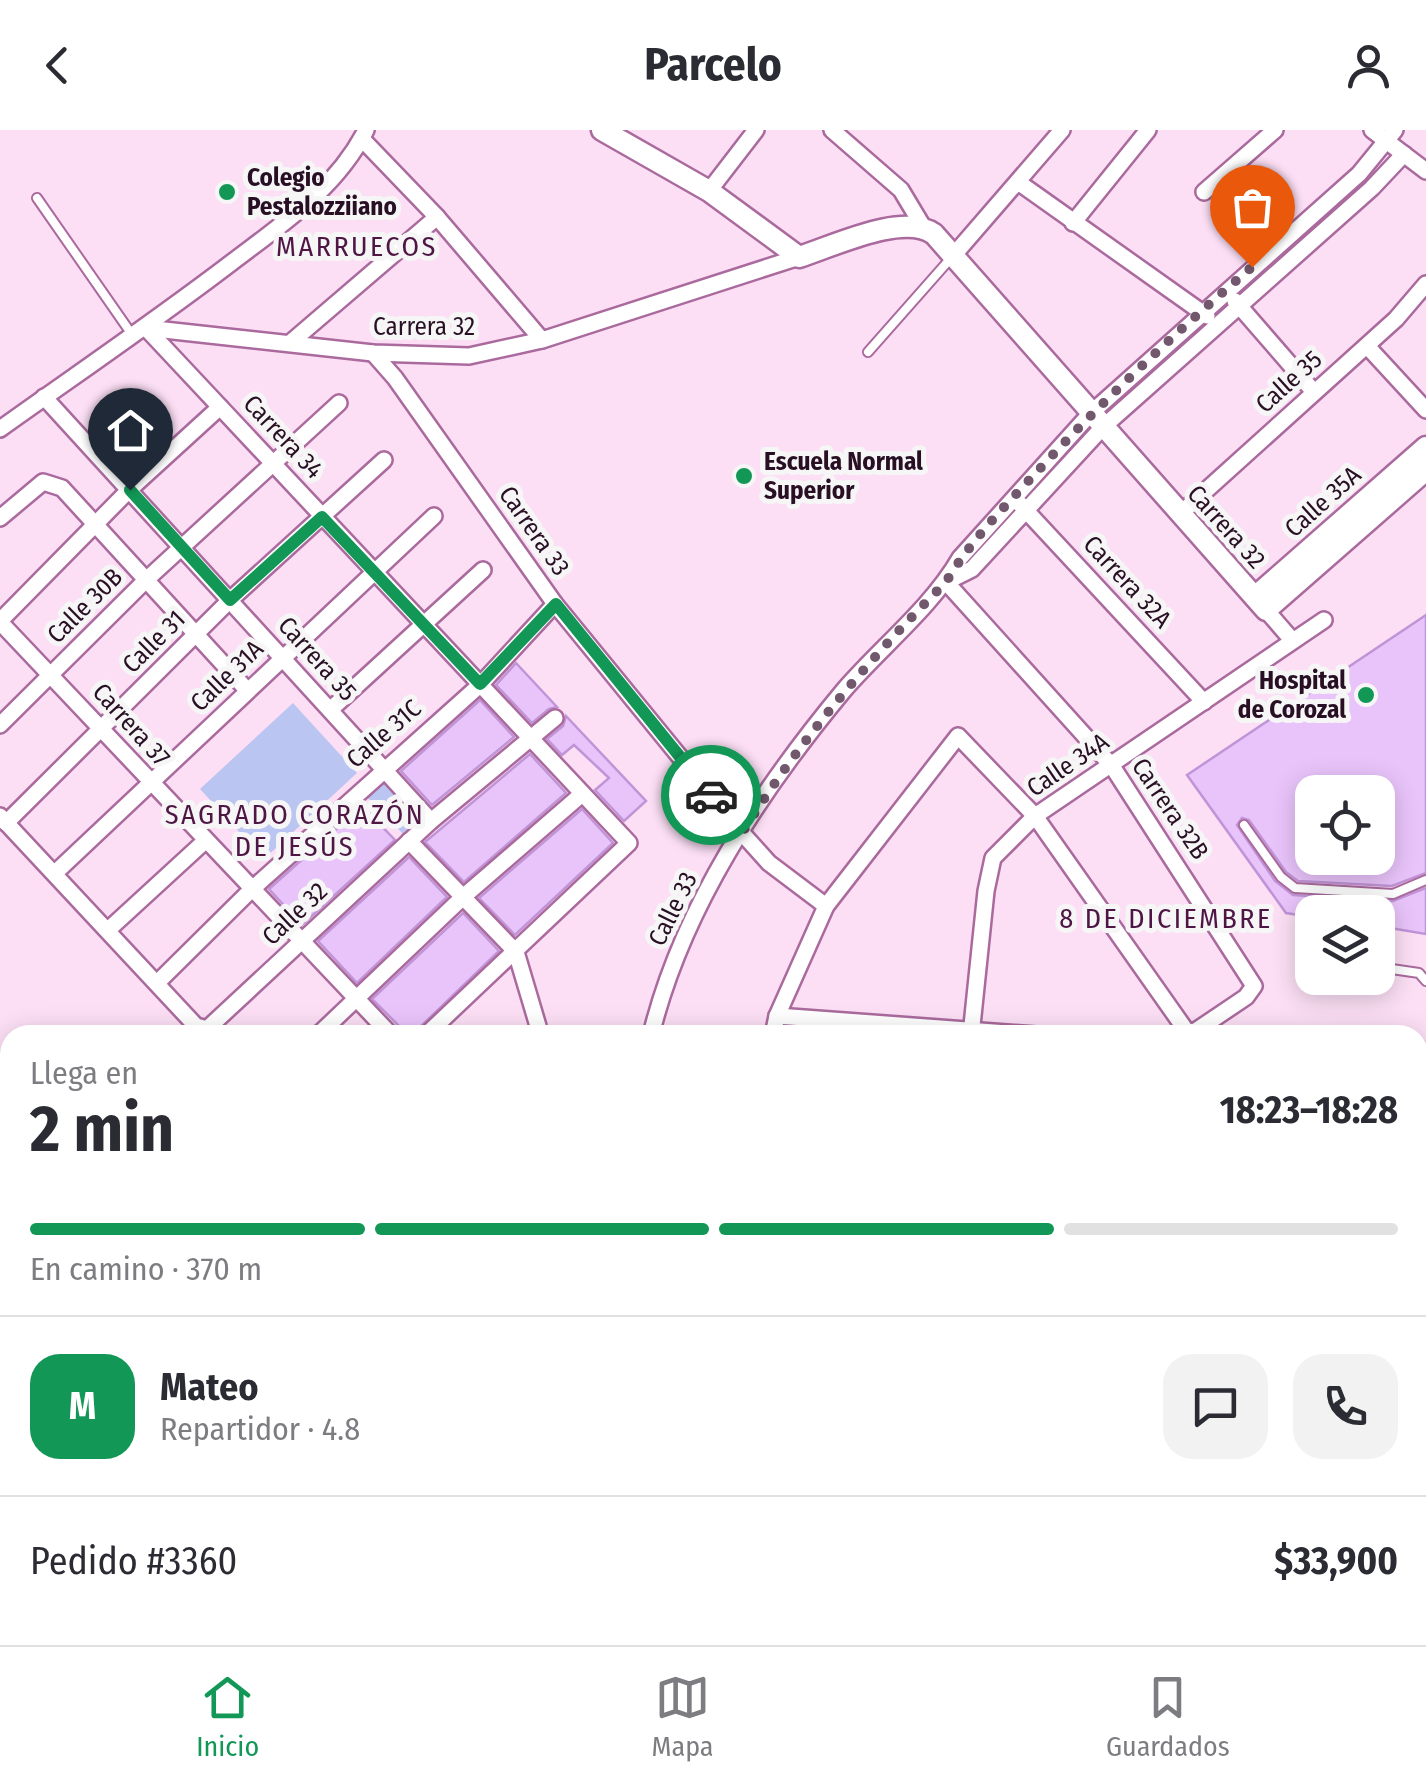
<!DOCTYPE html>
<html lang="es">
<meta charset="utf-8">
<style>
body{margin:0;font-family:"Fira Sans Condensed",sans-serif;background:#f2f2f3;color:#2b2b33;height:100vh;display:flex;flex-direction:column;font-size:38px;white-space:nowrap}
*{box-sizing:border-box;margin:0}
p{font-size:32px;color:#7c7c81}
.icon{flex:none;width:55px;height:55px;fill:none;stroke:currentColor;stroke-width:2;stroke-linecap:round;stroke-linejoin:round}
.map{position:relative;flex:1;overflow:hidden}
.drawer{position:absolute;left:0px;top:895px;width:1428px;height:620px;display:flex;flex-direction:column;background:#fff;border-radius:30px 30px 0 0;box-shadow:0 5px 25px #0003}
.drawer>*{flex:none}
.controls{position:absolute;left:1295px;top:645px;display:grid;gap:20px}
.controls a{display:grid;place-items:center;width:100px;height:100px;border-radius:20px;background:#fff;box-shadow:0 5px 25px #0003;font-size:50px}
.pin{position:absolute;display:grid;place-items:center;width:85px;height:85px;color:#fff;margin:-102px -42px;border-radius:50% 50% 50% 0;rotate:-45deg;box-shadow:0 0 10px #0007}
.pin .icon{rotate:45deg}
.courier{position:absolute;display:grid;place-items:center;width:100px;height:100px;margin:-50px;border:8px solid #129756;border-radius:50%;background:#fff;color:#222;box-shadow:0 2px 12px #0007}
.overview em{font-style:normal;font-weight:700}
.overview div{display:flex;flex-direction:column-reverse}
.overview{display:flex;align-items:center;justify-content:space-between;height:170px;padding:0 30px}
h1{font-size:65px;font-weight:700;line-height:75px}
.bar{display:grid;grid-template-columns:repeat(4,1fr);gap:15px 10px;align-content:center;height:120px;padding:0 30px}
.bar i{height:12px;border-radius:8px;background:#e1e1e2}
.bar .selected{background:#129756}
.bar p{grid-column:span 4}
.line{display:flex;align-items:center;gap:25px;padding:0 30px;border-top:2px solid #e1e1e2}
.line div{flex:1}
.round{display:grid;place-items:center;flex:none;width:105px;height:105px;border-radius:30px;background:#f2f2f3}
header{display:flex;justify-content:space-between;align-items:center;height:130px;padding:0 30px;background:#fff;font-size:45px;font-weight:700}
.tab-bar{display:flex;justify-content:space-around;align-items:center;height:140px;border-top:2px solid #e1e1e2;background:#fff;font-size:28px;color:#7c7c81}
.tab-bar a{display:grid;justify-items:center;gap:5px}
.tab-bar .selected{color:#129756}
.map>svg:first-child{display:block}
.green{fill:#bbc5f1}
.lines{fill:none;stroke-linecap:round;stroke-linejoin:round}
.stream{stroke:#24c3e1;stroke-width:5}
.building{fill:#e9c4fb;stroke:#c194d7;stroke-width:2.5;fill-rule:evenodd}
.service-casing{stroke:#aa6a9d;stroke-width:12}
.minor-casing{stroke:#aa6a9d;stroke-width:20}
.tertiary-casing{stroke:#aa6a9d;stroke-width:25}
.service{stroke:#fff;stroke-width:8}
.minor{stroke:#fff;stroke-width:15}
.tertiary{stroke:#fff;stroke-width:20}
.done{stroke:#72586d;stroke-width:10;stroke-dasharray:0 18}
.route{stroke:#129756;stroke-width:12}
.poi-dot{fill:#129756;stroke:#f6f6f6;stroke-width:4}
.labels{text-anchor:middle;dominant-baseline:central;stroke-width:10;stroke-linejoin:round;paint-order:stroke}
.poi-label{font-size:25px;font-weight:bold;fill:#280f24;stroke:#f6f6f6;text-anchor:start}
.street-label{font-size:25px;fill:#280f24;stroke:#f6f6f6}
.neighbourhood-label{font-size:28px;letter-spacing:2.5px;fill:#4e1545;stroke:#f6f6f6}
</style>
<header><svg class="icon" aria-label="back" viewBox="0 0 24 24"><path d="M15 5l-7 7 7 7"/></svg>Parcelo<svg class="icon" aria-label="person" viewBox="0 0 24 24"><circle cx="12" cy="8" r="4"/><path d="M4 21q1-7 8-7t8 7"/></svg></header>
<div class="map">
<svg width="1426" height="1515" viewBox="0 0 1426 1515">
<rect width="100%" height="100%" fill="#fcdff5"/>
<g class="green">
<polygon points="293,573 357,643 264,729 200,659"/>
<polygon points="381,646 421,688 403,704 364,664"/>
</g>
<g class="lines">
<g class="stream">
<polyline points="741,1505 751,1509 754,1505"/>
<polyline points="796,1505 822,1515"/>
<polyline points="188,1515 220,1505"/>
</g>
</g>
<g class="building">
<path d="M1426,485v258l-34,13 -94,-5 -12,-9 -37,-52 -7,-2 -5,7 38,56 18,14 100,6 33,-13v46l-48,-8v-14h-66v5l-26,-4 -99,-138zM1312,662h66v66h-66z"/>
<polygon points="516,533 557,577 549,579 532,593 496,555"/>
<polygon points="480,570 514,607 432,675 401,641"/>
<polygon points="566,586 646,671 624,691 595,660 609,648 574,615 562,625 547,609 563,596"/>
<polygon points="530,624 566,663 464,752 425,712"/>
<polygon points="362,676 395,710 302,795 269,759"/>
<polygon points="582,679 613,713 515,805 479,768"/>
<polygon points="409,727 447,767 357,853 318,811"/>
<polygon points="463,783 499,821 415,902 408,905 372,869"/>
</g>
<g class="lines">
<defs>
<g id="service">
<polyline points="37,68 133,206"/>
<polyline points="868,222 951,128"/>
<polyline points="1244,695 1281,747 1295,758 1393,764 1426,750"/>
<polyline points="1308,825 1312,826"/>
<polyline points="1378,837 1419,843 1426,851"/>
</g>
<g id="minor">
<polyline points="832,0 901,60 922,95"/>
<polyline points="1372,0 1426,41"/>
<polyline points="362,9 437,87 542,210"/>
<polyline points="1018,52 1207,186"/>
<polyline points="709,61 756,0"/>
<polyline points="1204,62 1275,0"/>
<polyline points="1073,93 1148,0"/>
<polyline points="953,126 1062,0"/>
<polyline points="1235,171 1314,262"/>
<polyline points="146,198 629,713 426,905"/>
<polyline points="146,198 373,223 469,226 542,210 799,127"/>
<polyline points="290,213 437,87"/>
<polyline points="1367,216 1426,280"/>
<polyline points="373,223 395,248 555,474 742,703 769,733 826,776"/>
<polyline points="44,267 431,691"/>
<path d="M0,299c77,-55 155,-108 231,-166 51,-39 105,-74 135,-133"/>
<polyline points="1019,373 1204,572"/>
<polyline points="1181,383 1396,189 1426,154"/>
<polyline points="0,388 43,352 62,358 247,560"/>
<polyline points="946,452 972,439 1102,298 1372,58 1404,24"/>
<polyline points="1266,480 1292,510"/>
<polyline points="0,491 129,360 220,277"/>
<polyline points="0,492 391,905"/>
<polyline points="330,580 483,440"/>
<polyline points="0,595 146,450 339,273"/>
<polyline points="0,686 196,896 207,899 431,691 555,588"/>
<polyline points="6,693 230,470 384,330"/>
<polyline points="409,711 516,822 538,896"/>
<polyline points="55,743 434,386"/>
<polyline points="108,800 205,711"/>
<polyline points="157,853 251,760 481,554 555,474"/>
<polyline points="777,886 1036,905"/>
<polyline points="318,905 463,767 582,664"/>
<path d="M651,905c31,-127 110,-245 193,-345 38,-44 87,-82 116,-132l130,-144 269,-240 36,-44"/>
<polyline points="773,905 777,886 826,776 958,606 1035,686 1185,899 1192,903 1200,898 1246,867 1254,856 1112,636 946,452"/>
<polyline points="971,905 986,761 993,728 1035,686 1324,490"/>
<polyline points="0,973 10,962"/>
<polyline points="1418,1318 1426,1319"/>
<polyline points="574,1505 576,1515"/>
</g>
<g id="tertiary">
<path d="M602,0l107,61 90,66c35,-11 104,-45 135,-23l332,376 160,-140"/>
<polyline points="1255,467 1426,317"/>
</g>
</defs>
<use href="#service" class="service-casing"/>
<use href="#minor" class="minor-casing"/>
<use href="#tertiary" class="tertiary-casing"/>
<use href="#service" class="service"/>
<use href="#minor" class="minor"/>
<use href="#tertiary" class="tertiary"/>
</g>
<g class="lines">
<path class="done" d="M711,665l31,38c58,-93 127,-174 204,-251 24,-40 57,-74 88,-107 68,-74 142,-143 218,-208"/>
<polyline class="route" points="130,360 230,470 322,387 480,554 556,474 711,665"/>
</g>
<g class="poi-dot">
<circle cx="227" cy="62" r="10"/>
<circle cx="744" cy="346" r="10"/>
<circle cx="1366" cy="565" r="10"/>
</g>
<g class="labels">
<g class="poi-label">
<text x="247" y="48">Colegio<tspan x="247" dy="29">Pestalozziiano</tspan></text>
<text x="764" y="332">Escuela Normal<tspan x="764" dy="29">Superior</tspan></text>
<text x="1346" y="551" text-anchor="end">Hospital<tspan x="1346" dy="29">de Corozal</tspan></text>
</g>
<g class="street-label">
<text x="424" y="197">Carrera 32</text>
<text transform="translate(1289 252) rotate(-42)">Calle 35</text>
<text transform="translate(283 307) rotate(47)">Carrera 34</text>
<text transform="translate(1323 372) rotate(-42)">Calle 35A</text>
<text transform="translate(1226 397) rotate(48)">Carrera 32</text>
<text transform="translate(534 401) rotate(55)">Carrera 33</text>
<text transform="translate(1127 452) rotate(47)">Carrera 32A</text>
<text transform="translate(85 476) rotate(-45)">Calle 30B</text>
<text transform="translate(154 512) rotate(-45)">Calle 31</text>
<text transform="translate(317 529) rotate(48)">Carrera 35</text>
<text transform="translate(227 546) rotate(-44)">Calle 31A</text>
<text transform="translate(131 595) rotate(48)">Carrera 37</text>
<text transform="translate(384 604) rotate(-41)">Calle 31C</text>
<text transform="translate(1068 635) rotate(-34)">Calle 34A</text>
<text transform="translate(1170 679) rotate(56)">Carrera 32B</text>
<text transform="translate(673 779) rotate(-64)">Calle 33</text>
<text transform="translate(295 784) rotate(-43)">Calle 32</text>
</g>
<g class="neighbourhood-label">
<text x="357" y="116">MARRUECOS</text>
<text x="295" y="684">SAGRADO CORAZÓN<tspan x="295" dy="32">DE JESÚS</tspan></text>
<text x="1166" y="788">8 DE DICIEMBRE</text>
</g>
</g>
</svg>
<div class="controls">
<a><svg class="icon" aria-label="locate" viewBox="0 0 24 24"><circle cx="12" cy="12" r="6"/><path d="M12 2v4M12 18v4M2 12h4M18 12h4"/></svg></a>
<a><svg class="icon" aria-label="layers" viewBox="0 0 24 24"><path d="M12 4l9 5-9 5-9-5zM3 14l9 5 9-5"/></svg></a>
</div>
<div class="pin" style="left:1252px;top:137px;background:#ea580c"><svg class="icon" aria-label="bag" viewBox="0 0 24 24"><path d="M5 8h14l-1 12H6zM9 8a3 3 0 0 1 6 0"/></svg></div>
<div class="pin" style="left:130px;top:360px;background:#1f2937"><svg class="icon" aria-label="home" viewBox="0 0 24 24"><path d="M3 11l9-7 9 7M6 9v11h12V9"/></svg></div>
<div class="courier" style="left:711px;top:665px"><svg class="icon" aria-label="car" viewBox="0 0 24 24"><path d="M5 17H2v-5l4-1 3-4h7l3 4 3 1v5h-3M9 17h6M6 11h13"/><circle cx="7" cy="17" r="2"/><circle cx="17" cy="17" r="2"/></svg></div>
<section class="drawer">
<div class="overview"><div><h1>2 min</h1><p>Llega en</p></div><em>18:23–18:28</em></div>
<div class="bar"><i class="selected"></i><i class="selected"></i><i class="selected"></i><i></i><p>En camino · 370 m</p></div>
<div class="line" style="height:180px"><b class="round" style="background:#129756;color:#fff">M</b><div><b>Mateo</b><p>Repartidor · 4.8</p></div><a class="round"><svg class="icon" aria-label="chat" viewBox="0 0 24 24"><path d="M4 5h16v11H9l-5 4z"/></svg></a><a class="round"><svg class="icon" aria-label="phone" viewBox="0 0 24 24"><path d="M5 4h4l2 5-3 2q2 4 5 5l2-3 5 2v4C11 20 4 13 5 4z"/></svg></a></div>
<div class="line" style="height:130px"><div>Pedido #3360</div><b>$33,900</b></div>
</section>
</div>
<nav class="tab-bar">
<a class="selected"><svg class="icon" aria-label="home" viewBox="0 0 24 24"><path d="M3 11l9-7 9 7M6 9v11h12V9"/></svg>Inicio</a>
<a><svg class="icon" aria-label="map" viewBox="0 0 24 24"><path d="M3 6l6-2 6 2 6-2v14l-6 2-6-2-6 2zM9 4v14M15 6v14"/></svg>Mapa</a>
<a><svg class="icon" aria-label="saved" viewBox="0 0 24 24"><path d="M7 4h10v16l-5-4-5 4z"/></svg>Guardados</a>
</nav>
